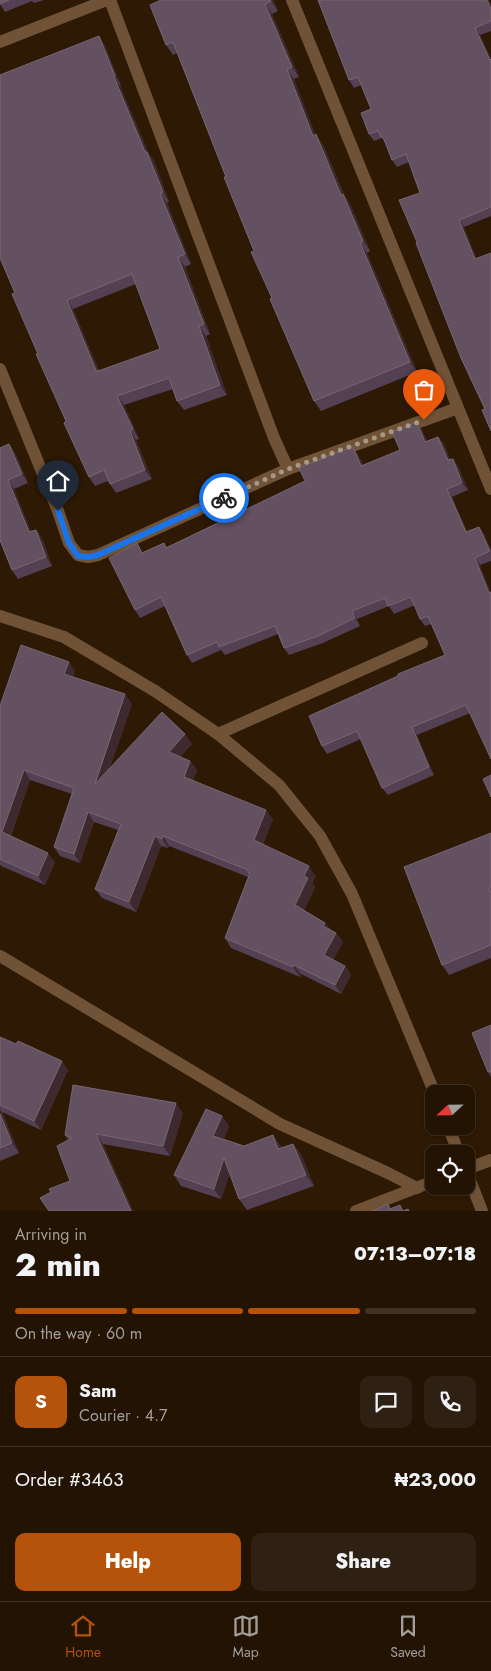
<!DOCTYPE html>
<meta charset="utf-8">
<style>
body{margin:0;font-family:Jost,sans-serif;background:#2e2012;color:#f1f3f6;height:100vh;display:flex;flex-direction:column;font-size:19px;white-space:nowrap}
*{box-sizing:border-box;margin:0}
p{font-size:16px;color:#a29e9a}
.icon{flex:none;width:28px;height:28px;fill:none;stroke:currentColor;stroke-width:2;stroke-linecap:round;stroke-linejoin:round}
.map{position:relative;height:1211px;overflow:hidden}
.drawer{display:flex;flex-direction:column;background:#221303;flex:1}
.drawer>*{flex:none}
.needle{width:32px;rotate:248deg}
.tools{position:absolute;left:425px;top:1085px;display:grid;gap:10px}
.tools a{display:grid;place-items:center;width:50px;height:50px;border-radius:10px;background:#221303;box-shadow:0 1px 4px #0004,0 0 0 1px #3f3225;font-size:25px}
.pin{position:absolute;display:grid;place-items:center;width:42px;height:42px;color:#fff;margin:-51px -21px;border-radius:50% 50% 50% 0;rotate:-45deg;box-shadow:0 0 5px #0007}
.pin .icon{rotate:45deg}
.courier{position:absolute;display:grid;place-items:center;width:50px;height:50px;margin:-25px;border:4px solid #1a73e8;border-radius:50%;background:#fff;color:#222;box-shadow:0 1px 6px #0007}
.overview em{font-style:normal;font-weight:800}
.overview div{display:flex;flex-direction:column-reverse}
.overview{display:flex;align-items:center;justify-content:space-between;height:85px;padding:0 15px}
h1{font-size:32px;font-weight:800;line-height:38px}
.bar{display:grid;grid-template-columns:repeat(4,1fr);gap:8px 5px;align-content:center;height:60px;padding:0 15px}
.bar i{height:6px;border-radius:4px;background:#3f3225}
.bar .current{background:#b45309}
.bar p{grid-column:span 4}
.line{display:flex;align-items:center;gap:12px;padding:0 15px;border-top:1px solid #3f3225}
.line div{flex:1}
.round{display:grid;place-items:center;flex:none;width:52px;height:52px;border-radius:10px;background:#2e2012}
.button{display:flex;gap:10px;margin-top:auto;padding:10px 15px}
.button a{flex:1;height:58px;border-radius:10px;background:#b45309;color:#fff;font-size:20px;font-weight:800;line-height:58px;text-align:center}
.button a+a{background:#2e2012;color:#f1f3f6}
.tab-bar{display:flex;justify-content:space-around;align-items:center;height:70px;border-top:1px solid #3f3225;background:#221303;font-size:14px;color:#a29e9a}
.tab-bar a{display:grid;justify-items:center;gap:2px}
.tab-bar .current{color:#b45309}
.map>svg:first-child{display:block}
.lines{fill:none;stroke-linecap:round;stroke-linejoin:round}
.street{stroke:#705337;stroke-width:12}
.wall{fill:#534053;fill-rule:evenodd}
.shaded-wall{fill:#3d292e}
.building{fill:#635060;stroke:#786672;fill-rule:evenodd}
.done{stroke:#a79787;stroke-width:5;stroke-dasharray:0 9}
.route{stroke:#1a73e8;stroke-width:6}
</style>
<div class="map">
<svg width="491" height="1211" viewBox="0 0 491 1211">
<rect width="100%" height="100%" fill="#2d1904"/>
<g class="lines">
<g class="street">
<polyline points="110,0 274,438 288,469"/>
<polyline points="292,0 491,489"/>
<polyline points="0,42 107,0"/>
<polyline points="0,369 58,511 69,543 78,555 88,557 98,555 288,469 458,408"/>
<polyline points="0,616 64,637 155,691 218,734 279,785 320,836 352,894 435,1094"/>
<polyline points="218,734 422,643"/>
<polyline points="0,956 280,1124 388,1173 417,1188"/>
<polyline points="448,1126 459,1154"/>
<polyline points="466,1169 491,1160"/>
<polyline points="466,1170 482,1211"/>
<polyline points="356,1211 434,1181"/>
</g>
</g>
<g class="wall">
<polygon points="0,0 44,0 34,3 32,1 5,12 0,4"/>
<polygon points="273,0 278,11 272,14 299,77 294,79 315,135 323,145 344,194 350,204 370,251 367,253 417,372 321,411 314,401 272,298 226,177 177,53 173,55 166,45"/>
<polygon points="491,4 491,31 480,35 491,59 491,216 464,227 485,409 417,242 420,193 409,162 397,167 392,160 386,144 382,138 374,141 369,134 371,109 361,85 354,88 349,80"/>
<path d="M99,36l6,10 16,40h-1l29,68 5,7 15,41 -2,1 24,61 -6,3 25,67 -4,2 21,59 -43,15 -7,-9 -4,-12 -49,16 15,34 -3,1 16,39 -36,14 -8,-12 -13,5 -6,-9 -23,-56 -28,-67 -23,-61zM136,284l24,65 -61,22 -26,-62z"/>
<polygon points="417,422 422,430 427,441 438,437 444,444 450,460 458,466 468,490 452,497 467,532 479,527 484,534 491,550 491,561 480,565 470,713 417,735 434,775 388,795 382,788 361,739 327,754 322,746 398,676 445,655 431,624 425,626 420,619 415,605 394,614 389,606 357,619 360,626 323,643 289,655 284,648 278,634 225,655 221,650 192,663 187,655 165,606 140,618 135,610 143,552 164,543 167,547 305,481 353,447 358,455 363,465 400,450"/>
<polygon points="9,444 15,453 28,483 14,489 31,532 36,530 42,538 52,566 18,579 12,570 1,543 0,543 0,448"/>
<polygon points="75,671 73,677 132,704 110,767 192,744 180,757 190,761 197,770 193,780 273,819 263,844 316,876 312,883 315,887 304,910 325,923 330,929 336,933 343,942 333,960 345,966 351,975 341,994 301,974 300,977 231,948 225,938 248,877 169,846 168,848 161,846 136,912 102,898 95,889 118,830 94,822 80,863 60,856 54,847 72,794 30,780 11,836 55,862 45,885 1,866 0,864 0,706"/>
<polygon points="491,833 491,958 449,975 442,965"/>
<polygon points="491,1025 491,1077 488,1072"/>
<polygon points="0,1037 68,1070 41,1130 2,1112 19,1153 0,1161"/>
<polygon points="183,1113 170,1156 103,1144 133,1211 49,1211 70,1181 68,1140 65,1135"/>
<polygon points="222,1116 229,1126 224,1139 244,1146 273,1135 281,1148 293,1144 301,1154 314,1186 247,1210 239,1199 230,1173 221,1199 181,1186 174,1175"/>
</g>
<g class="shaded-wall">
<polygon points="270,0 273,0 278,11 271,1"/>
<polygon points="487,0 489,0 491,4 491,9"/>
<polygon points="265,4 272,14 299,77 292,67"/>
<polygon points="475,28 480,35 491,59 491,62"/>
<polygon points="99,36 105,46 121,86 115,76"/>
<polygon points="287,69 294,79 320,146 313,136"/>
<polygon points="114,77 120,86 149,154 154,161 169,202 163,192"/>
<polygon points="316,134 323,145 344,194 350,204 370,251 363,241 341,195"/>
<polygon points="160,193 167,203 191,264 185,254"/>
<polygon points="459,220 464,227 480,266 475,259"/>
<polygon points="360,242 367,253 417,372 410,362"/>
<polygon points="178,257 185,267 210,334 204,324"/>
<polygon points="67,300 73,309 103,380 96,370"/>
<polygon points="199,326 206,336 227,395 220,385"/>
<polygon points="117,396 124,405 139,439 133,429"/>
<polygon points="417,422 422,430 431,449 425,442"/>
<polygon points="130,431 136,440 152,479 145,470"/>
<polygon points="438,437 444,444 454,468 448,460"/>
<polygon points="9,444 15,453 28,483 22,474"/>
<polygon points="353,447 358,455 366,474 361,466"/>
<polygon points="453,459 458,466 468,490 462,483"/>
<polygon points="8,480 14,489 35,541 29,532"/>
<polygon points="447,489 452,497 471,540 466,532"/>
<polygon points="479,527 484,534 491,550 491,553"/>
<polygon points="36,530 42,538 52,566 46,557"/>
<polygon points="475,558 480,565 491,593 489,593"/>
<polygon points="352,611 357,619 360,626 355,618"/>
<polygon points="69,662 75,671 71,683 64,674"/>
<polygon points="125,694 132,704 101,793 95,784"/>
<polygon points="412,727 417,735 434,775 429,767"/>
<polygon points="185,734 192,744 176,762 169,752"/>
<polygon points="190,761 197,770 191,786 184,777"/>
<polygon points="24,770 30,780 9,841 2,832"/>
<polygon points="266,810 273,819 261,849 254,840"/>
<polygon points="88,812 94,822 80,863 74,854"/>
<polygon points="155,836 161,846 136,912 129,902"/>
<polygon points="163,836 169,846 168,848 162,839"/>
<polygon points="48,853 55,862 45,885 38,876"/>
<polygon points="309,866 316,876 312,883 315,887 302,915 295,905 304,876"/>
<polygon points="325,923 332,932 323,926"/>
<polygon points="336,933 343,942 330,965 324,955"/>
<polygon points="294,965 301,974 300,977 293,967"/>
<polygon points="345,966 351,975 341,994 335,985"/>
<polygon points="62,1061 68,1070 41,1130 34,1121"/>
<polygon points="176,1103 183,1113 170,1156 163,1146"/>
<polygon points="0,1109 2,1112 19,1153 12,1143 0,1114"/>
<polygon points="222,1116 229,1126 221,1146 213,1136"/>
<polygon points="96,1134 103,1144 133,1211 131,1211"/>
<polygon points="273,1135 281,1146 286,1159 278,1149"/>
<polygon points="293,1144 301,1154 314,1186 306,1175"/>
<polygon points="224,1158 232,1168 221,1199 214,1189"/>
</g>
<g class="building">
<polygon points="0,0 9,0 0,4"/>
<polygon points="161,0 270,0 271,1 265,4 292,67 287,69 313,136 316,134 341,195 343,194 363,241 360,242 410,362 314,401 270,299 272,298 251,252 254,251 224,177 226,177 173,42 166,45 150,5"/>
<polygon points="318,0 487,0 491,9 491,21 475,28 490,60 491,59 491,207 459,220 475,259 491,253 491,431 482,410 485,409 461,358 416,243 417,242 399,200 420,193 406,154 392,160 383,137 381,137 378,131 369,134 361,113 371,109 358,77 349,80"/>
<path d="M99,36l16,40 -1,1 31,75h2l16,40 -3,1 25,61 -7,3 26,67 -5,2 21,59 -43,16 -8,-23 -52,18 16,33 -3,2 15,39 -35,14 -6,-14 -15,7 -25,-54 2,-2 -30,-67h2l-26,-60 3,-1 -15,-35v-183zM132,274l28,75 -62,22 -2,-1 -29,-70z"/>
<polygon points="417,422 425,442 438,437 448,460 453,459 462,483 447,489 466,532 479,527 490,551 475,558 489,593 491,592 491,759 466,705 412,727 429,767 382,788 357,731 322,746 309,716 398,676 398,674 445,655 428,616 420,619 411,597 388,606 385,598 352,611 355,618 318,636 284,648 275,626 219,647 217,642 187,655 161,597 135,610 109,558 137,543 142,553 164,543 166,548 305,481 299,468 341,451 353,447 361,466 400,450 392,432"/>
<polygon points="9,444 22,474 8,480 29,532 36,530 46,557 12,570 0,540 0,448"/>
<polygon points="21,645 69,662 64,674 125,694 95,784 162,712 185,734 169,752 190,761 184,777 266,810 254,840 309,866 304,876 308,878 295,905 325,923 323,926 336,933 324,955 345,966 335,985 294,965 293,967 225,938 250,873 248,872 248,870 163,836 162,839 155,836 129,902 95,889 121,824 88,812 74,854 54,847 74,788 24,770 2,832 48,853 38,876 0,859 0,706"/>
<polygon points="491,775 491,797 483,779"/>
<polygon points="491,833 491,887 489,888 491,893 491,945 442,965 404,867"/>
<polygon points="491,1025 491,1071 488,1072 472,1033"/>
<polygon points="0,1037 16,1044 18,1041 62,1061 34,1121 0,1105"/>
<polygon points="73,1085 176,1103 163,1146 96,1134 131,1211 49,1211 40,1198 51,1192 49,1189 70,1181 57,1146 72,1138 65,1135"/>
<polygon points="206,1109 222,1116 213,1136 244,1146 273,1135 278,1149 293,1144 306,1175 239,1199 224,1158 214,1189 174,1175"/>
<polygon points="0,1114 12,1143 0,1148"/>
<polygon points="388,1204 390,1209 400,1205 403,1211 408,1209 409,1211 372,1211"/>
</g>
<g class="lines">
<polyline class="done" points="224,498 288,469 424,420"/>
<polyline class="route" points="58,511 69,543 78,556 88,557 98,555 224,498"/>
</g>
</svg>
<div class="tools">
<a><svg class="needle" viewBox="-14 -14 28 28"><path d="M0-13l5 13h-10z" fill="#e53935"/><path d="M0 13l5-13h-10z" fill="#a29e9a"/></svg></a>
<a><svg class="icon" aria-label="locate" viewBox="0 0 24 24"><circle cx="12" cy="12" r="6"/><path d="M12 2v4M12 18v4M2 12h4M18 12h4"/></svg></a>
</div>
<div class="pin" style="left:424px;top:420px;background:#ea580c"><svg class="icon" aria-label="bag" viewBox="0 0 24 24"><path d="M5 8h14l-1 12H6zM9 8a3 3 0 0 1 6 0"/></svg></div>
<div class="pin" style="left:58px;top:511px;background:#1f2937"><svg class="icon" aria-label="home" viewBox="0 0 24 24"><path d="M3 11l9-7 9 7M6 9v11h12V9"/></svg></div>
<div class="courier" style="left:224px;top:498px"><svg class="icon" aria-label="bike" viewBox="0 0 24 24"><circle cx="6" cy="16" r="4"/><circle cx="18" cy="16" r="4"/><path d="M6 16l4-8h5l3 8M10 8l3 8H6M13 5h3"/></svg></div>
</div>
<section class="drawer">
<div class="overview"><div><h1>2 min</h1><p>Arriving in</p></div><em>07:13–07:18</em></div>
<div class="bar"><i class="current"></i><i class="current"></i><i class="current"></i><i></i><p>On the way · 60 m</p></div>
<div class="line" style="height:90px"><b class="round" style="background:#b45309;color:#fff">S</b><div><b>Sam</b><p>Courier · 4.7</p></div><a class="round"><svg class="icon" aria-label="chat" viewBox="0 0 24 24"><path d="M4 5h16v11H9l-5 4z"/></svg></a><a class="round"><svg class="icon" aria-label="phone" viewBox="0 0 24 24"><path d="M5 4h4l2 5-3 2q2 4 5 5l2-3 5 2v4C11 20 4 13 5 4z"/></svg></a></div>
<div class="line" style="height:65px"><div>Order #3463</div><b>₦23,000</b></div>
<div class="button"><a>Help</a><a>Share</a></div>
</section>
<nav class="tab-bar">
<a class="current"><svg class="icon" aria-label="home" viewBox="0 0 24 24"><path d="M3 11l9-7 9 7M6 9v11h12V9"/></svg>Home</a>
<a><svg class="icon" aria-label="map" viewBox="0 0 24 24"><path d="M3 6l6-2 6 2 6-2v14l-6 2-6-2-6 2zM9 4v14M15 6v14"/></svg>Map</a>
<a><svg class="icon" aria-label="saved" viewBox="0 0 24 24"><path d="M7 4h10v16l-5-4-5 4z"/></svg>Saved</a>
</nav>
